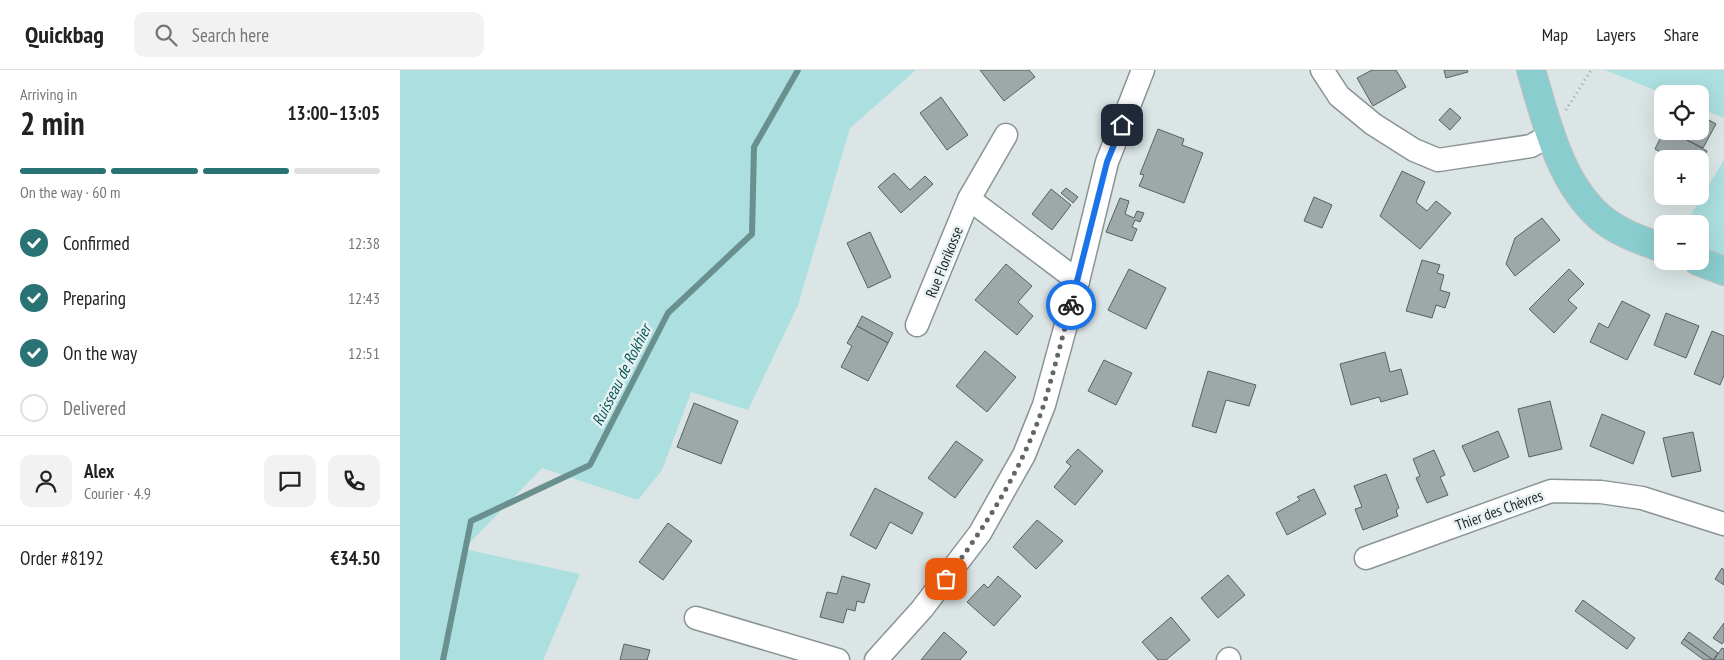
<!DOCTYPE html>
<meta charset="utf-8">
<style>
body{margin:0;font-family:"PT Sans Narrow",sans-serif;background:#f2f2f2;color:#222;height:100vh;display:flex;flex-direction:column;font-size:19px;white-space:nowrap}
*{box-sizing:border-box;margin:0}
p{font-size:16px;color:#767676}
.icon{flex:none;width:28px;height:28px;fill:none;stroke:currentColor;stroke-width:2;stroke-linecap:round;stroke-linejoin:round}
.map{position:relative;flex:1;overflow:hidden}
.panel{display:flex;flex-direction:column;background:#fff;width:400px}
.panel>*{flex:none}
.buttons{position:absolute;left:1254px;top:15px;display:grid;gap:10px}
.buttons a{display:grid;place-items:center;width:55px;height:55px;border-radius:10px;background:#fff;box-shadow:0 5px 20px #0002;font-size:25px}
.pin{position:absolute;display:grid;place-items:center;width:42px;height:42px;color:#fff;margin:-21px;border-radius:10px;box-shadow:0 2px 8px #0006}
.courier{position:absolute;display:grid;place-items:center;width:50px;height:50px;margin:-25px;border:4px solid #1a73e8;border-radius:50%;background:#fff;color:#222;box-shadow:0 1px 6px #0007}
.summary em{font-style:normal;font-weight:800}
.summary div{display:flex;flex-direction:column-reverse}
.summary{display:flex;align-items:center;justify-content:space-between;height:85px;padding:0 20px}
h1{font-size:32px;font-weight:800;line-height:38px}
.bar{display:grid;grid-template-columns:repeat(4,1fr);gap:8px 5px;align-content:center;height:60px;padding:0 20px}
.bar i{height:6px;border-radius:4px;background:#e0e0e0}
.bar .current{background:#297374}
.bar p{grid-column:span 4}
.line{display:flex;align-items:center;gap:12px;padding:0 20px;border-top:1px solid #e0e0e0}
.line div{flex:1}
.round{display:grid;place-items:center;flex:none;width:52px;height:52px;border-radius:10px;background:#f2f2f2}
ol{padding:0 20px;list-style:none}
li{display:flex;align-items:center;gap:15px;height:55px}
li p{margin-inline-start:auto}
li .icon{padding:5px;border-radius:50%;background:#297374;color:#fff;stroke-width:4}
li:last-child{color:#767676}
li i{width:28px;height:28px;border:2px solid #e0e0e0;border-radius:50%}
header{display:flex;align-items:center;gap:30px;box-sizing:border-box;height:70px;padding:0 25px;background:#fff;border-bottom:1px solid #e0e0e0}
header strong{font-size:24px}
nav{display:flex;gap:28px;margin-inline-start:auto;font-size:18px}
.search{width:350px;height:45px;background:#f2f2f2;display:flex;align-items:center;gap:12px;box-sizing:border-box;padding:0 18px;border-radius:10px;color:#767676;font-size:19px}
main{display:flex;flex:1;min-height:0}
.map>svg:first-child{display:block}
.green{fill:#acdfdf}
.lines{fill:none;stroke-linecap:round;stroke-linejoin:round}
.stream{stroke:#698f8f;stroke-width:6}
.building{fill:#9ea8a8;stroke:#586161}
.minor-casing{stroke:#8a9494;stroke-width:25}
.major-casing{stroke:#c0c1c1;stroke-width:30}
.path{stroke:#9ca4a4;stroke-width:3;stroke-dasharray:1 4;stroke-linecap:butt}
.minor{stroke:#fff;stroke-width:22}
.major{stroke:#8acdce;stroke-width:28}
.done{stroke:#616767;stroke-width:5;stroke-dasharray:0 9}
.route{stroke:#1a73e8;stroke-width:6}
.labels{text-anchor:middle;dominant-baseline:central;stroke-width:5;stroke-linejoin:round;paint-order:stroke}
.street-label{font-size:15px;fill:#1f2323;stroke:#e8f2f2}
.water-label{font-size:16px;font-style:italic;fill:#075557;stroke:#e8f2f2}
</style>
<header>
<strong>Quickbag</strong>
<div class="search"><svg class="icon" aria-label="search" viewBox="0 0 24 24"><circle cx="10" cy="10" r="6"/><path d="M15 15l6 6"/></svg>Search here</div>
<nav><a>Map</a><a>Layers</a><a>Share</a></nav>
</header>
<main>
<section class="panel">
<div class="summary"><div><h1>2 min</h1><p>Arriving in</p></div><em>13:00–13:05</em></div>
<div class="bar"><i class="current"></i><i class="current"></i><i class="current"></i><i></i><p>On the way · 60 m</p></div>
<ol>
<li><svg class="icon" aria-label="check" viewBox="0 0 24 24"><path d="M5 12l5 5 9-10"/></svg>Confirmed<p>12:38</p></li>
<li><svg class="icon" aria-label="check" viewBox="0 0 24 24"><path d="M5 12l5 5 9-10"/></svg>Preparing<p>12:43</p></li>
<li><svg class="icon" aria-label="check" viewBox="0 0 24 24"><path d="M5 12l5 5 9-10"/></svg>On the way<p>12:51</p></li>
<li><i></i>Delivered</li>
</ol>
<div class="line" style="height:90px"><a class="round"><svg class="icon" aria-label="person" viewBox="0 0 24 24"><circle cx="12" cy="8" r="4"/><path d="M4 21q1-7 8-7t8 7"/></svg></a><div><b>Alex</b><p>Courier · 4.9</p></div><a class="round"><svg class="icon" aria-label="chat" viewBox="0 0 24 24"><path d="M4 5h16v11H9l-5 4z"/></svg></a><a class="round"><svg class="icon" aria-label="phone" viewBox="0 0 24 24"><path d="M5 4h4l2 5-3 2q2 4 5 5l2-3 5 2v4C11 20 4 13 5 4z"/></svg></a></div>
<div class="line" style="height:65px"><div>Order #8192</div><b>€34.50</b></div>
</section>
<div class="map">
<svg width="1324" height="590" viewBox="0 0 1324 590">
<rect width="100%" height="100%" fill="#dbe5e5"/>
<g class="green">
<polygon points="0,0 516,0 450,58 398,235 348,340 291,322 262,400 238,430 142,398 64,479 180,504 143,590 0,590"/>
<polygon points="1205,0 1324,0 1324,48 1300,38 1300,24 1264,24"/>
<polygon points="1324,90 1324,188 1300,179 1300,154 1285,154"/>
</g>
<g class="lines">
<polyline class="stream" points="43,590 71,451 190,395 268,243 352,164 354,77 398,0"/>
</g>
<g class="building">
<polygon points="580,0 629,0 635,7 604,31"/>
<polygon points="972,0 996,0 1006,17 973,36 957,8"/>
<polygon points="1044,0 1067,0 1068,2 1046,8"/>
<polygon points="541,27 568,65 547,80 520,43"/>
<polygon points="1050,38 1061,48 1050,60 1039,50"/>
<polygon points="1300,45 1316,54 1303,78 1285,69 1289,61 1300,61"/>
<polygon points="758,59 784,69 782,75 803,83 784,133 739,116 744,105 740,104"/>
<polygon points="1264,61 1270,61 1307,81 1300,95 1300,89 1273,89 1255,79"/>
<polygon points="1002,101 1025,112 1016,132 1027,141 1036,131 1051,143 1020,179 980,146"/>
<polygon points="494,103 510,120 525,106 533,114 501,143 478,117"/>
<polygon points="666,118 678,127 673,133 661,123"/>
<polygon points="651,119 671,135 652,160 632,144"/>
<polygon points="914,127 932,135 922,158 904,151"/>
<polygon points="720,128 729,131 725,144 734,148 737,141 744,143 740,152 735,150 732,157 737,159 732,171 706,162"/>
<polygon points="1142,148 1160,170 1115,206 1106,194 1115,168"/>
<polygon points="470,162 491,207 468,218 447,173"/>
<polygon points="1022,190 1040,195 1037,203 1044,205 1040,220 1050,223 1045,238 1036,235 1032,248 1006,241"/>
<polygon points="606,194 632,216 618,232 633,246 617,265 575,230"/>
<polygon points="729,199 766,218 746,259 708,240"/>
<polygon points="1169,199 1184,214 1168,230 1177,238 1154,263 1129,239"/>
<polygon points="1222,231 1250,245 1227,290 1190,272 1199,253 1208,258"/>
<polygon points="1266,243 1299,256 1286,288 1254,275"/>
<polygon points="462,246 493,263 488,273 457,256"/>
<polygon points="457,256 488,273 468,311 441,297 452,276 447,273"/>
<polygon points="1312,261 1324,266 1324,305 1320,315 1294,304"/>
<polygon points="585,281 616,307 587,342 556,316"/>
<polygon points="985,282 990,302 1001,299 1008,324 981,332 979,327 951,335 940,294"/>
<polygon points="704,290 732,303 716,335 688,321"/>
<polygon points="808,301 856,315 849,336 826,330 816,363 792,356"/>
<polygon points="1150,331 1162,379 1129,387 1118,339"/>
<polygon points="294,333 338,351 321,394 277,377"/>
<polygon points="1202,344 1245,362 1233,394 1190,376"/>
<polygon points="1098,361 1109,387 1074,402 1062,376"/>
<polygon points="1293,362 1301,401 1272,407 1263,368"/>
<polygon points="556,371 583,390 555,428 528,408"/>
<polygon points="678,379 703,401 675,435 654,417 671,396 666,392"/>
<polygon points="1034,380 1045,405 1040,407 1048,425 1027,433 1016,408 1020,406 1013,389"/>
<polygon points="986,404 999,438 996,440 998,446 963,460 955,439 962,437 954,416"/>
<polygon points="475,418 523,443 512,464 490,452 476,479 450,465"/>
<polygon points="914,419 926,444 887,465 876,443 900,430 897,427"/>
<polygon points="637,450 663,471 636,499 613,477"/>
<polygon points="268,453 292,471 263,510 239,492"/>
<polygon points="1322,498 1324,500 1324,515 1315,509"/>
<polygon points="828,505 845,525 818,548 801,528"/>
<polygon points="442,506 470,514 464,533 457,531 455,541 447,539 443,553 420,547 427,522 437,524"/>
<polygon points="598,506 621,526 594,556 567,532 584,514 588,518"/>
<polygon points="1183,530 1235,568 1227,579 1175,541"/>
<polygon points="771,547 790,570 766,590 758,590 742,572"/>
<polygon points="1324,553 1324,571 1322,574 1313,568"/>
<polygon points="544,562 567,582 560,590 521,590"/>
<polygon points="1289,562 1318,583 1313,590 1284,569"/>
<polygon points="1284,569 1313,590 1304,590 1281,573"/>
<polygon points="224,574 250,580 247,590 220,590"/>
<polygon points="1322,578 1324,579 1324,590 1314,590"/>
</g>
<g class="lines">
<defs>
<g id="minor">
<polyline points="922,0 939,26 973,54 1014,80 1038,90 1131,76 1150,65"/>
<polyline points="569,129 678,211"/>
<polyline points="517,255 569,129 606,65"/>
<polyline points="966,488 1151,421 1201,422 1242,428 1324,454"/>
<polyline points="296,548 438,590"/>
<polyline points="476,590 522,539 580,463 624,385 644,335 678,211 707,92 743,0"/>
<polyline points="828,590 829,589"/>
</g>
<g id="major">
<path d="M1131,0c15,50 28,112 70,148 18,15 40,22 61,30"/>
<polyline points="1298,191 1324,201"/>
</g>
</defs>
<use href="#minor" class="minor-casing"/>
<use href="#major" class="major-casing"/>
<polyline class="path" points="1166,40 1191,0"/>
<use href="#minor" class="minor"/>
<use href="#major" class="major"/>
</g>
<g class="lines">
<path class="done" d="M546,509c40,-53 77,-111 98,-175 10,-33 18,-66 27,-99"/>
<polyline class="route" points="671,235 707,92 722,55"/>
</g>
<g class="labels">
<g class="street-label">
<text transform="translate(544 192) rotate(-68)">Rue Florikosse</text>
<text transform="translate(1099 440) rotate(-20)">Thier des Chèvres</text>
</g>
<g class="water-label">
<text transform="translate(221 305) rotate(-63)">Ruisseau de Rokhier</text>
</g>
</g>
</svg>
<div class="buttons">
<a><svg class="icon" aria-label="locate" viewBox="0 0 24 24"><circle cx="12" cy="12" r="6"/><path d="M12 2v4M12 18v4M2 12h4M18 12h4"/></svg></a>
<a>+</a>
<a>−</a>
</div>
<div class="pin" style="left:546px;top:509px;background:#ea580c"><svg class="icon" aria-label="bag" viewBox="0 0 24 24"><path d="M5 8h14l-1 12H6zM9 8a3 3 0 0 1 6 0"/></svg></div>
<div class="pin" style="left:722px;top:55px;background:#1f2937"><svg class="icon" aria-label="home" viewBox="0 0 24 24"><path d="M3 11l9-7 9 7M6 9v11h12V9"/></svg></div>
<div class="courier" style="left:671px;top:235px"><svg class="icon" aria-label="bike" viewBox="0 0 24 24"><circle cx="6" cy="16" r="4"/><circle cx="18" cy="16" r="4"/><path d="M6 16l4-8h5l3 8M10 8l3 8H6M13 5h3"/></svg></div>
</div>
</main>
